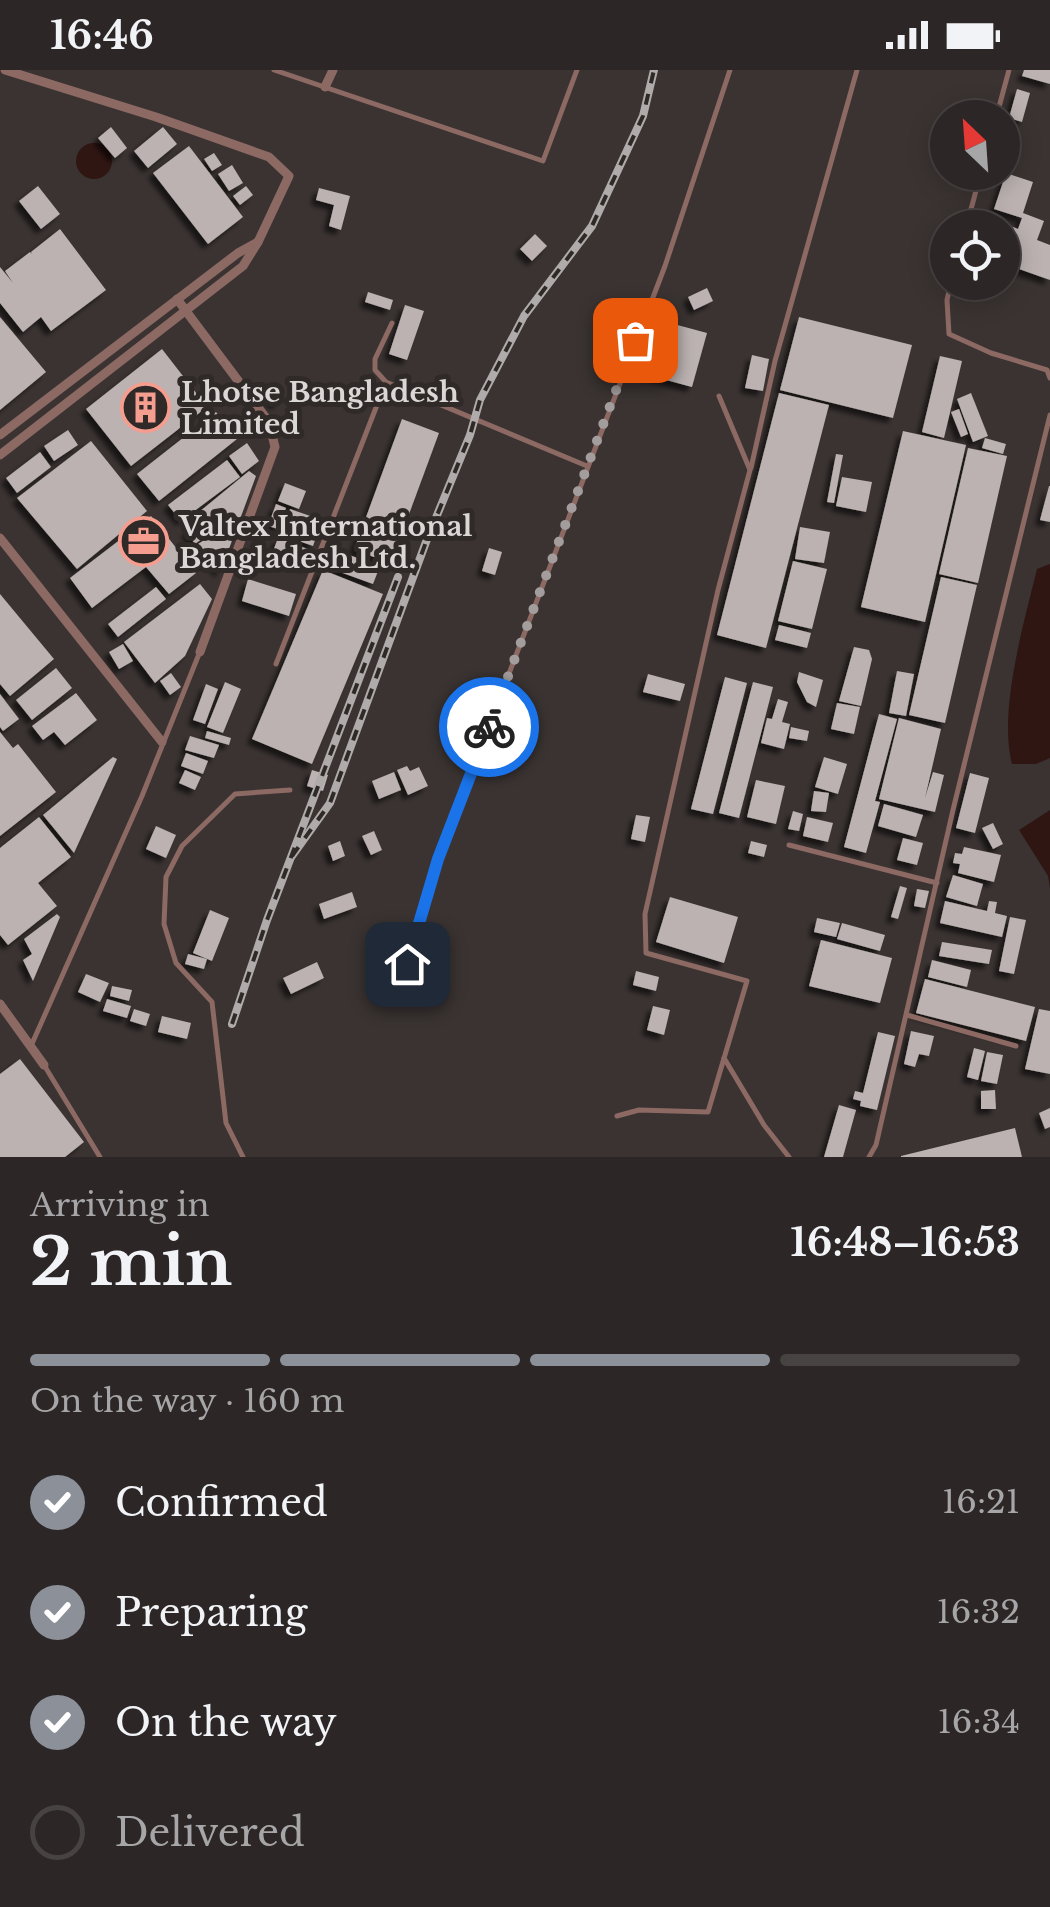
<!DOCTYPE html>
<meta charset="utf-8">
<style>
body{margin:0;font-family:"Libre Baskerville",serif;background:#383232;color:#f1f3f6;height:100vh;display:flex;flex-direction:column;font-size:38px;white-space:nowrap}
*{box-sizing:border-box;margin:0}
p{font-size:32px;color:#a6a5a7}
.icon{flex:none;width:55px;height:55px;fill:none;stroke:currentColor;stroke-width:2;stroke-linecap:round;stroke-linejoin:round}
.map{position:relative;height:1087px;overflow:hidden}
.sheet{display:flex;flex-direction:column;background:#2c2626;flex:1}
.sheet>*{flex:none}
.needle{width:65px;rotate:335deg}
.controls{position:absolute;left:930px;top:30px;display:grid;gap:20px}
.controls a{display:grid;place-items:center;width:90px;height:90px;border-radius:50%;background:#2c2626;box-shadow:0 5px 25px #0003,0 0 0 2px #484343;font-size:50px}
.pin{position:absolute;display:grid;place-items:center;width:85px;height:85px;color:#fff;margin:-42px;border-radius:20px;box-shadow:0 5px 15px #0006}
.courier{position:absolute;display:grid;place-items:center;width:100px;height:100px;margin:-50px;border:8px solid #1a73e8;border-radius:50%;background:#fff;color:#222;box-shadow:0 2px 12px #0007}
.headline em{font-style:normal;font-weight:700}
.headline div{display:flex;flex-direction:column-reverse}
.headline{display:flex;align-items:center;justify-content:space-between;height:170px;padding:0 30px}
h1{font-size:65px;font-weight:700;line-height:75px}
.bar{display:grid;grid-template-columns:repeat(4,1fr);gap:15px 10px;align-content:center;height:120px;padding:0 30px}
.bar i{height:12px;border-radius:8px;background:#484343}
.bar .selected{background:#8c9099}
.bar p{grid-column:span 4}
ol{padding:0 30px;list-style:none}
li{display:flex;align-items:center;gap:30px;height:110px}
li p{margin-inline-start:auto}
li .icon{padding:10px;border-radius:50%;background:#8c9099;color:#fff;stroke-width:4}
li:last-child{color:#a6a5a7}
li i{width:55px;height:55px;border:5px solid #484343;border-radius:50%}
.status{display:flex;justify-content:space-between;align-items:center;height:70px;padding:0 50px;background:#2c2626;direction:ltr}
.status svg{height:28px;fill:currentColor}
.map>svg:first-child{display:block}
.water{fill:#301613}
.building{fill:#bbb2b1;filter:url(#shadow)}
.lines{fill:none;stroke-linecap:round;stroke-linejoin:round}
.service{stroke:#8c6963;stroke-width:5}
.minor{stroke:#8c6963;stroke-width:9}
.rail-casing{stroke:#b0abab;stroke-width:8}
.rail{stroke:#2f2928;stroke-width:4;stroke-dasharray:11;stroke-linecap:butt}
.done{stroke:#a39e9d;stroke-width:10;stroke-dasharray:0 18}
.route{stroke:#1a73e8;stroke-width:12}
.labels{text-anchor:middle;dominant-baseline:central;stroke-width:10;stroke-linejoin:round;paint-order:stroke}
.poi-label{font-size:28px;font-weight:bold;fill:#dcd7d7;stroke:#2f2928;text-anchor:start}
</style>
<div class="status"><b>16:46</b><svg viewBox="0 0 49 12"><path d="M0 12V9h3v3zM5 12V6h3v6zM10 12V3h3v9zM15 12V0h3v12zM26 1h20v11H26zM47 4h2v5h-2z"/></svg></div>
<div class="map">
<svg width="1050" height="1087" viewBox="0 0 1050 1087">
<defs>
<filter id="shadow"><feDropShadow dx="-5" dy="5" stdDeviation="2.5" flood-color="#0009"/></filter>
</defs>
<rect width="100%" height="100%" fill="#3a3332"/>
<g class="water">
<circle cx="94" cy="91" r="18"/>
<path d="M1050,494v194l-14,6h-24c-14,-52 12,-142 25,-195z"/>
<polygon points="1050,740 1050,818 1048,806 1019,760"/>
</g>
<g class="building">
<polygon points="1024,0 1050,0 1050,14 1022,6"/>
<polygon points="1017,19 1030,23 1022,52 1009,48"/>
<polygon points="111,57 127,78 115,88 98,68"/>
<polygon points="163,57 177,74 148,98 134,81"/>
<polygon points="189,76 243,147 208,174 153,103"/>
<polygon points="214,83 222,95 212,101 204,89"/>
<polygon points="232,95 243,113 229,121 218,104"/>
<polygon points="1006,103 1033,112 1023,143 1044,151 1037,170 1050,175 1050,210 1002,193 1002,158 990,158 993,149 1018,159 1022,148 994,139"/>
<polygon points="38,116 60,144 41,159 19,131"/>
<polygon points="246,116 253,125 240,135 233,126"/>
<polygon points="319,118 350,126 341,160 329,156 334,135 316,130"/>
<polygon points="60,159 106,220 51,261 41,247 23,262 0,233 0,197 13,213 5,201 30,182 32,184 31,182"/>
<polygon points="535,164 547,176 532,191 520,179"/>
<polygon points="707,218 713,231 694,240 688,227"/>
<polygon points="368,222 393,230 390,240 365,232"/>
<polygon points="405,235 424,241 407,290 389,284"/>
<polygon points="0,247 46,302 0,340"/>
<polygon points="799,247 912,275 893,348 780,320"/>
<polygon points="659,250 707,263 692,317 644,304"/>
<polygon points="162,279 207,337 131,396 86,339"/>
<polygon points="752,285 769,289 763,321 745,318"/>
<polygon points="940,286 962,291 944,368 922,362"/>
<polygon points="266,314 281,329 276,335 261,320"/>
<polygon points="779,323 829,335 766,578 717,565"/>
<polygon points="971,323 988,366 973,372 957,329"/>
<polygon points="959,339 968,364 961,367 951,342"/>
<polygon points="216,342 237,369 159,431 137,404"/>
<polygon points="402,349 439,363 391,493 354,480"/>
<polygon points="68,360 78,375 54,391 44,376"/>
<polygon points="903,361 966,375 925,552 861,537"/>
<polygon points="985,368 1006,374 1003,384 982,378"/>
<polygon points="91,371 147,441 77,499 17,428"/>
<polygon points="247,373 259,391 242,404 229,386"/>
<polygon points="968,378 1007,386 978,513 939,504"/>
<polygon points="40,382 51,397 17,423 6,408"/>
<polygon points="836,384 843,385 834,433 827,432"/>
<polygon points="227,390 240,407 181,451 168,435"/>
<polygon points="249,401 256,406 220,503 198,474 209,467 200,457 206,466 195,474 186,462 198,453 193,447"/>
<polygon points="842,407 872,412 866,442 836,436"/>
<polygon points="285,413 306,421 299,439 278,431"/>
<polygon points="1049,416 1050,416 1050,452 1040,450"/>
<polygon points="276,434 286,438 278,459 268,456"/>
<polygon points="290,439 322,450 313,476 282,465"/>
<polygon points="151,446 196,503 169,524 146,497 92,538 70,508"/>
<polygon points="800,457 830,462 824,493 795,489"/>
<polygon points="278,468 313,481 308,497 272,484"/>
<polygon points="489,478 502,482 495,505 482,501"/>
<polygon points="335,480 380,496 373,514 329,498"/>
<polygon points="793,491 827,499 812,559 778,551"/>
<polygon points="323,500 383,524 312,694 252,669"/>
<polygon points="941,507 977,515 945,653 909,645"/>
<polygon points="248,509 296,524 289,546 242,531"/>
<polygon points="200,514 212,529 185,586 155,613 124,572"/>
<polygon points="156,517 166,529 118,567 108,554"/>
<polygon points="0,524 54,589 10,626 0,614"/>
<polygon points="779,555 811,563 807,578 775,570"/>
<polygon points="123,574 133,591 119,599 109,582"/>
<polygon points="854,577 869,580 872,589 861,636 839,631"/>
<polygon points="56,598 72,618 32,650 16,630"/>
<polygon points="897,601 914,604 906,646 889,643"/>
<polygon points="799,602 823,610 816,637 807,632 797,612"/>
<polygon points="171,603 181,617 170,625 160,611"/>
<polygon points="648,604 685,614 680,631 643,622"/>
<polygon points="725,607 747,613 713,744 691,739"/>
<polygon points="225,612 241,619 223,663 207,657"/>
<polygon points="753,612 773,617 739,748 719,743"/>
<polygon points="206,614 218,619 205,654 193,650"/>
<polygon points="76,623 97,650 65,675 54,662 43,670 32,656"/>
<polygon points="0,624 19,649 3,661 0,657"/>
<polygon points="778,629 788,632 782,652 790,654 784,679 761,673 767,648 772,649"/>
<polygon points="837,633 860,637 854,664 831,659"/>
<polygon points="879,644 897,649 875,731 880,732 866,783 844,777"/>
<polygon points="899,648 941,659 925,728 933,702 944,705 935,742 879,729"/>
<polygon points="791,657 809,661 807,671 789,668"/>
<polygon points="207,661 231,668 229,675 205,668"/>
<polygon points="0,662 13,678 18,674 56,722 0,766"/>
<polygon points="190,666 219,675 214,688 185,680"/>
<polygon points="186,683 208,691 203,704 181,696"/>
<polygon points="113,687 117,689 74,783 43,745"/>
<polygon points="824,687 847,694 838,724 815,717"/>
<polygon points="407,696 410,701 419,697 428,716 408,725 397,700"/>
<polygon points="185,700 201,707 195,720 179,713"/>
<polygon points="312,700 328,705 323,721 307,716"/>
<polygon points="394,702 401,720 379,729 372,711"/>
<polygon points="970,703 989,708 975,763 956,758"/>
<polygon points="756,710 785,716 776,754 747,747"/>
<polygon points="814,721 829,723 826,742 811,741"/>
<polygon points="884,734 923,745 916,767 878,756"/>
<polygon points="793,741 803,744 799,761 788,759"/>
<polygon points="636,745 650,747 645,772 631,769"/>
<polygon points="39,747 71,787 38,813 57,836 8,875 0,865 0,778"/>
<polygon points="807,747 833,753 828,772 803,766"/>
<polygon points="993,753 1003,774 993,779 982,758"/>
<polygon points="156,756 176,765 166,788 146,779"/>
<polygon points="374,761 382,780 371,785 362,766"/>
<polygon points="903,768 923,773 917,795 897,790"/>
<polygon points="340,771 345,786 333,791 328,776"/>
<polygon points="751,771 767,775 764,787 748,783"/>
<polygon points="964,777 1001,785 994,812 958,803 960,794 953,793 955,783 962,784"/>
<polygon points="953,805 983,814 977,836 946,827"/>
<polygon points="900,816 907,818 898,849 891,847"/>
<polygon points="917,819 929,821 925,838 914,836"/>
<polygon points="352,822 357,837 324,849 319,834"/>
<polygon points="670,827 738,847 724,893 656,872"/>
<polygon points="945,831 987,841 989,831 997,832 995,843 1007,846 1002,867 940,853"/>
<polygon points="210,840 229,848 212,891 193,883"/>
<polygon points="57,844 60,847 33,911 23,890 32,884 24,869"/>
<polygon points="1010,847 1026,850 1014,904 999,901"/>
<polygon points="817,848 840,853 836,867 814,862"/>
<polygon points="842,853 885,865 880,881 837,869"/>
<polygon points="821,870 892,888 880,933 809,916"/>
<polygon points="942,872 992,880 989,894 939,886"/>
<polygon points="188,884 207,889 204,899 185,894"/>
<polygon points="932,890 971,900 967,917 928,907"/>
<polygon points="317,892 324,908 291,924 283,908"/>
<polygon points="636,901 659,907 656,921 633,915"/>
<polygon points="86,904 109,913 100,932 78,922"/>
<polygon points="925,909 1035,937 1026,971 916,943"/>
<polygon points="112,916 132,920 129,931 110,926"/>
<polygon points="107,929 131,936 127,948 103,941"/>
<polygon points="653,936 670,940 664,965 647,960"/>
<polygon points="134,939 150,944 146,956 130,951"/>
<polygon points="1039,939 1050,941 1050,1004 1025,999"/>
<polygon points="162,946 191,953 187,969 158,962"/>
<polygon points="911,961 934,966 929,986 919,984 915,997 904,994"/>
<polygon points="878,962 895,966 877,1040 860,1036 861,1031 853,1029 855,1021 863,1023"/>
<polygon points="974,978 985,981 978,1010 967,1007"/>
<polygon points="987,982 1003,985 997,1014 981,1011"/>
<polygon points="20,989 84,1072 65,1087 0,1087 0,1004"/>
<polygon points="995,1020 996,1039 981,1039 981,1021"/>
<polygon points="839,1035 856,1040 843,1087 824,1087"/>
<polygon points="1050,1038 1050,1057 1045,1059 1039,1043"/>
<polygon points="1015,1058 1022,1087 901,1087 901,1086"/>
</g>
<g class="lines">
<g class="service">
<polyline points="274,0 543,91 577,0"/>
<polyline points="996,48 1009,0"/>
<polyline points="966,158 981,102"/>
<polyline points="951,212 947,230 949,264 991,283 1047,300 1050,308"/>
<polyline points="392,253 375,289 375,300 386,312 587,396"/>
<polyline points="751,398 775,291 857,0"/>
<polyline points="276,594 386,312"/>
<polyline points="789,775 937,813"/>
<polyline points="407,893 438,789 665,196 730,0"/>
<polyline points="907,945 1016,976"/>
<polyline points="31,976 142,726 199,584"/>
<polyline points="724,988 764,1055 789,1087"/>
<polyline points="44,995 100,1087"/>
<polyline points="617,1046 639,1040 708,1042 747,911 646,883 645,844 718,520 750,400 719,326"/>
<polyline points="243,1087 226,1053 212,932 176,893 164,854 166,807 182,776 235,724 290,720"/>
<polyline points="869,1087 876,1075 953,740 1050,345"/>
</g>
<g class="minor">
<polyline points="325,17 333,0"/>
<polyline points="177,229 269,352 275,377 200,582"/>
<polyline points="0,365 238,183 258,172"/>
<polyline points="0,385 243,196 258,172 289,106 269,87 156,47 5,0"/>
<polyline points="0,468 162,672"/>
<polyline points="0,934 44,995"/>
</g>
<defs>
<g id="rail">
<polyline points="292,786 330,733 426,472 470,365 480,330 524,246 592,156 643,46 654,0"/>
<polyline points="232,954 267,850 398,507"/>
</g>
</defs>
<use href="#rail" class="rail-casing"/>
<use href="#rail" class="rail"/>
</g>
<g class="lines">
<polyline class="done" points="489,657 635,270"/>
<polyline class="route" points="407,894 438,789 489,657"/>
</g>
<defs>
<symbol id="building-ring" viewBox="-11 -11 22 22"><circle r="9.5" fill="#2f2928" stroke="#f59d8f" stroke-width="1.5"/><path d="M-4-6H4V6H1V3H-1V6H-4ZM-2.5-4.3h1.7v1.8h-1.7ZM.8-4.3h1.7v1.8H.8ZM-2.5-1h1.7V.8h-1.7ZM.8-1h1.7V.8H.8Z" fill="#f59d8f"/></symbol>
<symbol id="office-ring" viewBox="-11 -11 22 22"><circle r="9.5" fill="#2f2928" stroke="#f59d8f" stroke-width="1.5"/><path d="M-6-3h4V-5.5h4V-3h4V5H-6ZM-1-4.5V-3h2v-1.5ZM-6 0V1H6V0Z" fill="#f59d8f"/></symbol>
</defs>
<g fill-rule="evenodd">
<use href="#building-ring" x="118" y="310" width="55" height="55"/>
<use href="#office-ring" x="116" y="444" width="55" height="55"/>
</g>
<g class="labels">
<g class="poi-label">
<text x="181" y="322">Lhotse Bangladesh<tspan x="181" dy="32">Limited</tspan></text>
<text x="179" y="456">Valtex International<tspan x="179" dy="32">Bangladesh Ltd.</tspan></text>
</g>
</g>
</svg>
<div class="controls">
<a><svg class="needle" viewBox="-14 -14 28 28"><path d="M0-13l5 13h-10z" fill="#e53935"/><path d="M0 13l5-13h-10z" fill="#a6a5a7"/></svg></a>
<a><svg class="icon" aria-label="locate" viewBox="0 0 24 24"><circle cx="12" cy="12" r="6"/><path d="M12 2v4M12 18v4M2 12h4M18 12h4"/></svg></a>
</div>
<div class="pin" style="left:635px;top:270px;background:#ea580c"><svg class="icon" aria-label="bag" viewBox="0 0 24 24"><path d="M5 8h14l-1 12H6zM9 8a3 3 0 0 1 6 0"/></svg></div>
<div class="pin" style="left:407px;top:894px;background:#1f2937"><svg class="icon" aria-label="home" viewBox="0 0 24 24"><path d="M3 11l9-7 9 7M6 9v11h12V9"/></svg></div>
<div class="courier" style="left:489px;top:657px"><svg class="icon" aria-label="bike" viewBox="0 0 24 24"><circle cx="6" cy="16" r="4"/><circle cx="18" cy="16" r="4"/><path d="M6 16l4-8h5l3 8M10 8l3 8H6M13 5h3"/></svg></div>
</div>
<section class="sheet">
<div class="headline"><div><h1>2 min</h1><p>Arriving in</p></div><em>16:48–16:53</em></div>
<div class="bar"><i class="selected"></i><i class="selected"></i><i class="selected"></i><i></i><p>On the way · 160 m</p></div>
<ol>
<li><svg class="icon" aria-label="check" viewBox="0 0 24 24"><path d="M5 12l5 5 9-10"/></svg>Confirmed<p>16:21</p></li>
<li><svg class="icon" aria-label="check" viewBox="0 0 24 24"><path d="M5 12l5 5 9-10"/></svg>Preparing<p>16:32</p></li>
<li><svg class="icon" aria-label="check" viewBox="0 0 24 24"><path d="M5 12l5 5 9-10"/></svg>On the way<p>16:34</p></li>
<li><i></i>Delivered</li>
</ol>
</section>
